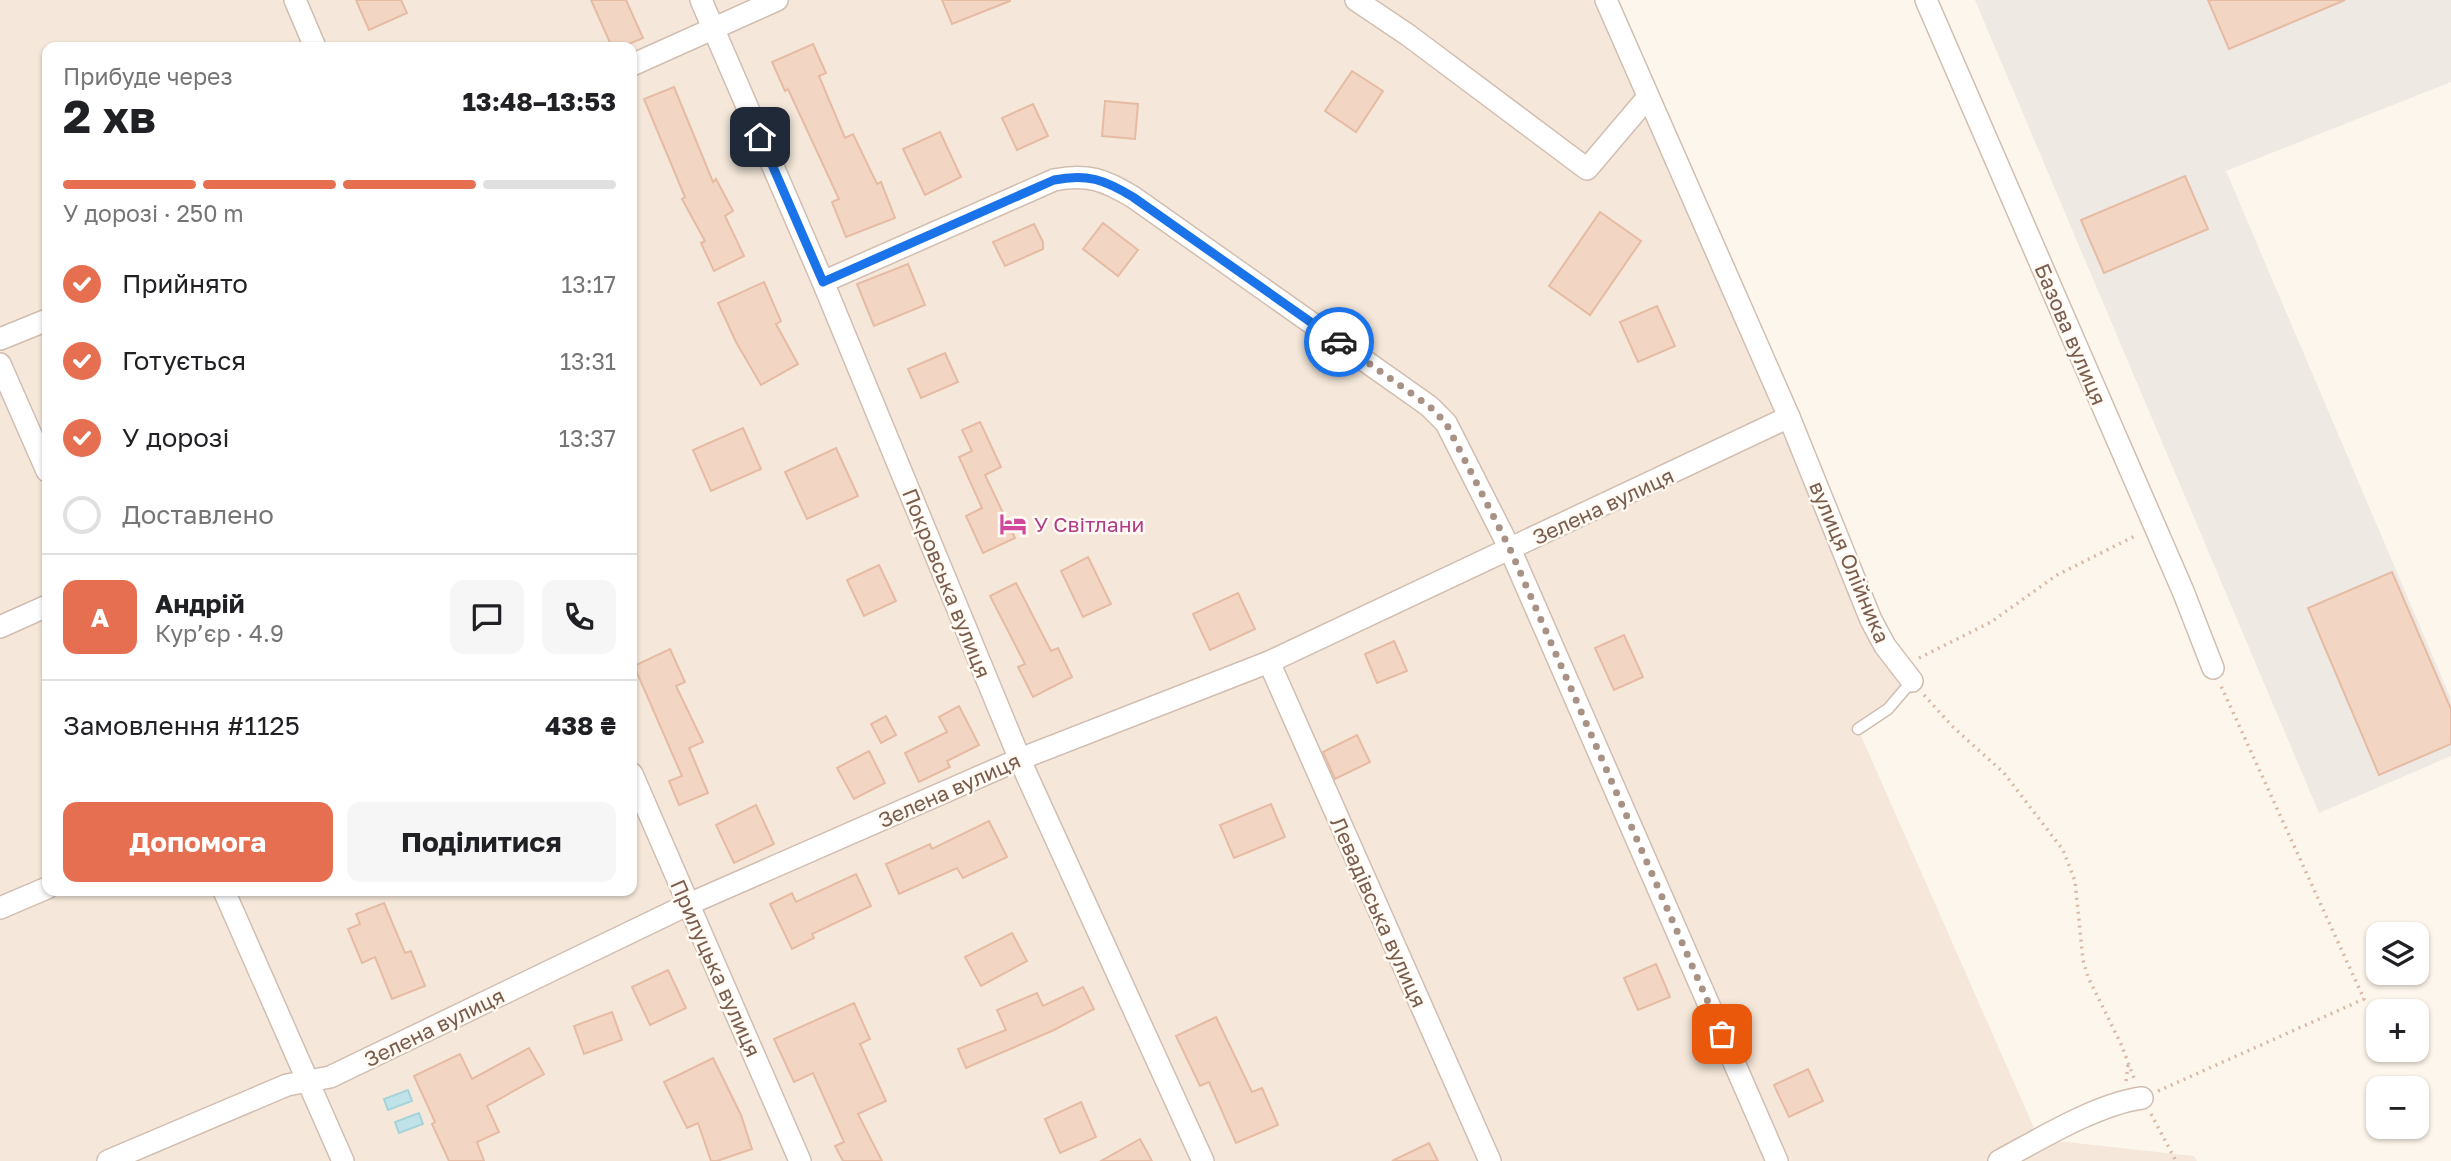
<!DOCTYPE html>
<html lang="uk">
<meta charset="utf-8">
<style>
body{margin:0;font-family:"Golos Text",sans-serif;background:#f6f6f6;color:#202124;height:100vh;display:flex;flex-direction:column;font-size:26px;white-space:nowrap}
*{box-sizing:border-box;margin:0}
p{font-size:23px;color:#757577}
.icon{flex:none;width:38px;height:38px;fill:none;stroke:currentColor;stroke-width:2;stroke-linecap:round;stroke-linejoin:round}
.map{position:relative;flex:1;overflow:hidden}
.details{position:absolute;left:42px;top:42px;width:595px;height:854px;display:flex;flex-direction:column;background:#fff;border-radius:14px;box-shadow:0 2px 5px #0004}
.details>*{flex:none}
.fabs{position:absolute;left:2366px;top:922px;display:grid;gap:14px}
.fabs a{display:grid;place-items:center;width:63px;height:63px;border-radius:14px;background:#fff;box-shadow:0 2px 5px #0004;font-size:35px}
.pin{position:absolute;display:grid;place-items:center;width:60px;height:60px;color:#fff;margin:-30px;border-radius:14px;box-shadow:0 4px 10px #0006}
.courier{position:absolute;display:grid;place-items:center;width:70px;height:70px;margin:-35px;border:5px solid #1a73e8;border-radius:50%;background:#fff;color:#222;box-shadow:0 2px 9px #0007}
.summary em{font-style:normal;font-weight:700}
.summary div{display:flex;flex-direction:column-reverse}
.summary{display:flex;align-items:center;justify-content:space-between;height:119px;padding:0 21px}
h1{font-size:46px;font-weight:700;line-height:52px}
.bar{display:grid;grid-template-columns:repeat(4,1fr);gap:10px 7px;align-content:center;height:84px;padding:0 21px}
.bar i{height:9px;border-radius:5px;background:#e0e0e0}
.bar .current{background:#e76f51}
.bar p{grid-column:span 4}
.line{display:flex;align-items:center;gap:18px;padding:0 21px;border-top:2px solid #e0e0e0}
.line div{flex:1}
.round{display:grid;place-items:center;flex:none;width:74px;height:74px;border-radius:14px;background:#f6f6f6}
ol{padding:0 21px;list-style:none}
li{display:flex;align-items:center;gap:21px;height:77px}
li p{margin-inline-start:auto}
li .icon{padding:7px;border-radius:50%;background:#e76f51;color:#fff;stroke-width:4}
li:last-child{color:#757577}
li i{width:38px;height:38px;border:4px solid #e0e0e0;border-radius:50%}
.action{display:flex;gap:14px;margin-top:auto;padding:14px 21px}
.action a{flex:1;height:80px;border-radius:14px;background:#e76f51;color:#fff;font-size:28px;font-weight:700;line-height:80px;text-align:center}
.action a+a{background:#f6f6f6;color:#202124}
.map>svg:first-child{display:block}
.residential{fill:#f5e8da;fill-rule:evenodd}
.industrial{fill:#efe9e4}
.water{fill:#bfe3e8;stroke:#a5d3da;stroke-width:2}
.building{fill:#f3d5c3;stroke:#e6bba3;stroke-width:2}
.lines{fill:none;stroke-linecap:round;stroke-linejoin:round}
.service-casing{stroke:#d1beb0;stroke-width:13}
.minor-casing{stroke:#d1beb0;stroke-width:24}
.path{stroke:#d9b8a5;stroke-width:3.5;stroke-dasharray:2 5;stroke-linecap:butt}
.service{stroke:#fff;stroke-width:10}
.minor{stroke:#fff;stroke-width:21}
.done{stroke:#a89285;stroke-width:7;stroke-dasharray:0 12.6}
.route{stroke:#1a73e8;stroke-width:9}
.labels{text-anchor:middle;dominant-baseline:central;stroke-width:5;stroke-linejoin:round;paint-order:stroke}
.street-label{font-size:21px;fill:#7a5c4d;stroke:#fffaf3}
.hotel-label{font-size:21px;fill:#b23c85;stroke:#fffaf3;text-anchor:start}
</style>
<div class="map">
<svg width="2451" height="1161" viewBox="0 0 2451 1161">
<rect width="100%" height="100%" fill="#fdf6ec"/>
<path class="residential" d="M0,0h1606l265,620 41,61 -54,48 181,410 155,17 3,5h-2197zM47,47h585v844h-585z"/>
<polygon class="industrial" points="1975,0 2451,0 2451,82 2226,171 2451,699 2451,756 2319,813"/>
<g class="water">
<polygon points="408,1090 412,1101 388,1110 384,1099"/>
<polygon points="419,1113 423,1124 399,1133 395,1122"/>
</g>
<g class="building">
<polygon points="356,0 401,0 407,13 369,30"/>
<polygon points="591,0 626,0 643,38 622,47 612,47"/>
<polygon points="942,0 1010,0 1010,1 952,24"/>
<polygon points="2208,0 2345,0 2229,49"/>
<polygon points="813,44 826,73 819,76 845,138 853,134 877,184 881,182 895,218 846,237 832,202 839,199 788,89 785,91 772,62"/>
<polygon points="1352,71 1383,91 1356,132 1325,111"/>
<polygon points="674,87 713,182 716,179 733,211 725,216 744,256 714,271 701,243 705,241 682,199 685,197 644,99"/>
<polygon points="1105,101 1138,104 1135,139 1102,136"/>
<polygon points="1033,104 1048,136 1017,150 1002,118"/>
<polygon points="940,132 961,177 925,195 903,149"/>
<polygon points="2185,176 2208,229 2104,273 2081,220"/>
<polygon points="1600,212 1641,241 1590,315 1549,286"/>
<polygon points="1103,223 1138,250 1118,276 1083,249"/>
<polygon points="1034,224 1043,242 1043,249 1005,266 993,242"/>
<polygon points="908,264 925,305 874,326 857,284"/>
<polygon points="764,282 781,321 776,324 798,364 761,385 736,342 718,303"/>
<polygon points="1657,306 1675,346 1638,362 1620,322"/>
<polygon points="945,353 958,382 921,398 908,369"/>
<polygon points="980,422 1001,467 985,475 1015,538 983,553 966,516 982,508 959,457 972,451 962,430"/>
<polygon points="743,428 761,469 711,491 693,450"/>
<polygon points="836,448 858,496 807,519 785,472"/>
<polygon points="1088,557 1111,604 1083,617 1061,571"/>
<polygon points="879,565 896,601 864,616 847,580"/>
<polygon points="2392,572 2451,709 2451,744 2379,775 2308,608"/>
<polygon points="1016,583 1051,651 1058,648 1072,677 1033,697 1018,667 1025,664 990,596"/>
<polygon points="1238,593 1255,629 1210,650 1193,614"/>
<polygon points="1624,635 1643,677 1614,690 1595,648"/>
<polygon points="1394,641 1407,671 1377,683 1365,654"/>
<polygon points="670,649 685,682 676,686 703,742 689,748 708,793 679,805 669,781 682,776 634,666"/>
<polygon points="959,706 979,745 947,761 950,767 919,782 905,753 947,732 939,717"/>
<polygon points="886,716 896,735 881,743 871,724"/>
<polygon points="1357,735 1370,762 1335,779 1323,752"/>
<polygon points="869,751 885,783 854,799 837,768"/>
<polygon points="1271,804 1285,837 1234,858 1220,825"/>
<polygon points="756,805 774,844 734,863 716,825"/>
<polygon points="989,821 1007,857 963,878 957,868 899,894 886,864 930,844 932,849"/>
<polygon points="856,874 871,906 812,934 814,938 792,949 770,904 792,893 796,902"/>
<polygon points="384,903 405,953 411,951 425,986 392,999 375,957 362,963 348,929 360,924 356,914"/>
<polygon points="1012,933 1027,961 981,986 965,957"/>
<polygon points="1656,964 1670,997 1638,1010 1624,978"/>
<polygon points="668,970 686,1008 650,1025 632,987"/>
<polygon points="1083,987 1094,1009 1054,1030 966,1068 958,1049 1006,1030 997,1010 1037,993 1043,1006"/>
<polygon points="854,1003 870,1039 860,1044 886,1101 858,1114 882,1161 843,1161 835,1146 844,1142 813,1073 794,1082 774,1039"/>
<polygon points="612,1012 622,1040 584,1054 574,1026"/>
<polygon points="1216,1017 1252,1092 1262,1088 1278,1125 1236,1143 1209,1082 1200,1086 1176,1036"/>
<polygon points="529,1048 544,1074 487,1106 499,1132 477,1142 484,1161 449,1161 432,1124 435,1122 414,1076 460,1054 472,1079"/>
<polygon points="713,1058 741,1115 752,1149 717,1161 711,1161 698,1123 687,1128 664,1082"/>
<polygon points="1808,1069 1823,1101 1789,1117 1774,1085"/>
<polygon points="1081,1102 1096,1137 1060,1153 1045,1119"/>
<polygon points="1140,1139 1152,1161 1101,1161"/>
<polygon points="1429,1143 1438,1161 1392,1161"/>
</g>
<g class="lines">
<defs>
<polyline id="service" points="1858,729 1888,709 1912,681"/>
<g id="minor">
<polyline points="295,0 315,47"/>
<polyline points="701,0 823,282 1023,767 1203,1161"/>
<polyline points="1356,0 1408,35 1587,169 1648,97"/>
<polyline points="1606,0 1789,417 1871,620 1885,646 1912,681"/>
<polyline points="1926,0 2183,591 2213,668"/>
<polyline points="632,65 777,0"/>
<path d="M823,282l231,-102c33,-7 51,0 79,17l296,209 17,17 64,126 267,612"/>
<polyline points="0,339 47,320"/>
<polyline points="0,364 47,471"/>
<polyline points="0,627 47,606"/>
<polyline points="1269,662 1490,1161"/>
<polyline points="632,774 800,1161"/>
<polyline points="224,891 343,1161"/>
<polyline points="0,908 47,888"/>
<polyline points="108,1161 287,1085 330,1077 689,904 1020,759 1269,662 1789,417"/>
<path d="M1999,1161c41,-22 98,-57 143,-63"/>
</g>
</defs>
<use href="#service" class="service-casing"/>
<use href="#minor" class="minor-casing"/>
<g class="path">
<polyline points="1919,658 1991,622 2057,575 2137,535"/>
<polyline points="1924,695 1953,727 2004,773 2063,850 2075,881 2083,960 2088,977 2121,1044 2134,1078"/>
<polyline points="2126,1081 2128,1065"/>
<polyline points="2158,1091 2364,999 2221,686"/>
<polyline points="2151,1114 2176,1161"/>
</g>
<use href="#service" class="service"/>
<use href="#minor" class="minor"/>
</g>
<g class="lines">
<polyline class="done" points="1339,342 1429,406 1446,423 1510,549 1722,1034"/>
<path class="route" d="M760,137l63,145 231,-102c33,-7 51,0 79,17l206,145"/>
</g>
<defs>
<symbol id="hotel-bare" viewBox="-9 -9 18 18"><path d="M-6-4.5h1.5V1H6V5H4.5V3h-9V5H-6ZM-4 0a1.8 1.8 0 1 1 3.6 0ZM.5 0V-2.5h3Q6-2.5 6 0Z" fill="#d1479c" stroke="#fffaf3" stroke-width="2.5" paint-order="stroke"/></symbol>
</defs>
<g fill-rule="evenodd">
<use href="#hotel-bare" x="994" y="505" width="38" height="38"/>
</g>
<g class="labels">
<g class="street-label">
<text transform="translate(2071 334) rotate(67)">Базова вулиця</text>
<text transform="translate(1603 506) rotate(-25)">Зелена вулиця</text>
<text transform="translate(1850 562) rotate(67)">вулиця Олійника</text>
<text transform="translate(947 583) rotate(68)">Покровська вулиця</text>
<text transform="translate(949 790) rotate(-24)">Зелена вулиця</text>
<text transform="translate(1379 912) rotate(66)">Левадівська вулиця</text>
<text transform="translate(716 968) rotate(66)">Прилуцька вулиця</text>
<text transform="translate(434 1027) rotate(-26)">Зелена вулиця</text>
</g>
<g class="hotel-label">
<text x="1034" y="524">У Світлани</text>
</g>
</g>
</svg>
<div class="fabs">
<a><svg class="icon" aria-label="layers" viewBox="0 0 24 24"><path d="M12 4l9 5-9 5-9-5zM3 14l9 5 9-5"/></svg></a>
<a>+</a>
<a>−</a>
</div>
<div class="pin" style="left:1722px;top:1034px;background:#ea580c"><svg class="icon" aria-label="bag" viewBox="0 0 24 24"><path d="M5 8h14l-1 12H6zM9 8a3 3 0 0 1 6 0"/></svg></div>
<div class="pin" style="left:760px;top:137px;background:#1f2937"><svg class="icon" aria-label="home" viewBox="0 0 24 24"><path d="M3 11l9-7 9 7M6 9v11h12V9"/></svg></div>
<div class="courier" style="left:1339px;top:342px"><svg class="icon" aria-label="car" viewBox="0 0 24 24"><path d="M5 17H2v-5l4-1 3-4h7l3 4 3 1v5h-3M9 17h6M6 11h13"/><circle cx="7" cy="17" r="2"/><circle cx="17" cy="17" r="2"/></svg></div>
<section class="details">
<div class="summary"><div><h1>2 хв</h1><p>Прибуде через</p></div><em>13:48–13:53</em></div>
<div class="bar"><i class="current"></i><i class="current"></i><i class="current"></i><i></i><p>У дорозі · 250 m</p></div>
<ol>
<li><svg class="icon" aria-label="check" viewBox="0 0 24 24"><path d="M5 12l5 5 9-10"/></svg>Прийнято<p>13:17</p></li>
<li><svg class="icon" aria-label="check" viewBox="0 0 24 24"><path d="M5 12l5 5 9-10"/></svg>Готується<p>13:31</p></li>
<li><svg class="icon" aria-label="check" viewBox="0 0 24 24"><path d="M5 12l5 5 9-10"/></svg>У дорозі<p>13:37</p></li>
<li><i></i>Доставлено</li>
</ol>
<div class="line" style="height:126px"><b class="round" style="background:#e76f51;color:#fff">А</b><div><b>Андрій</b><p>Кур’єр · 4.9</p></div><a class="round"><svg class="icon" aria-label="chat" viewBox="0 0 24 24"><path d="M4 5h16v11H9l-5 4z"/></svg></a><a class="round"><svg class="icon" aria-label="phone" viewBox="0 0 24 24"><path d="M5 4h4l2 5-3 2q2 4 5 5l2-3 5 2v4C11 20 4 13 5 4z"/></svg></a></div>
<div class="line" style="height:91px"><div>Замовлення #1125</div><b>438 ₴</b></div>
<div class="action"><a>Допомога</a><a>Поділитися</a></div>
</section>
</div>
